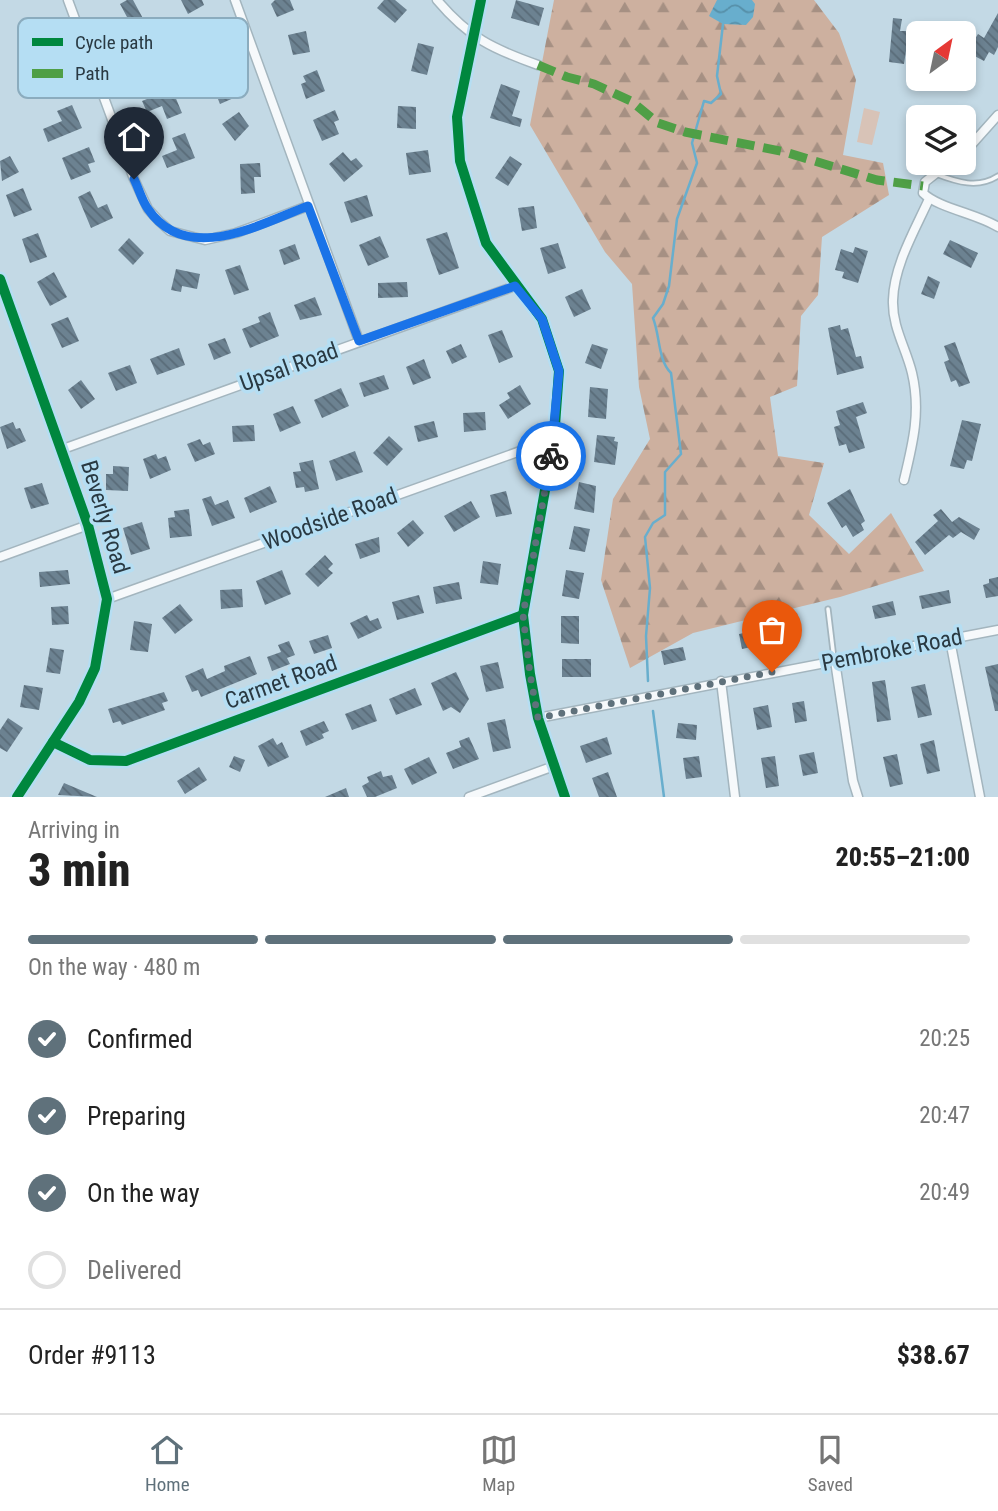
<!DOCTYPE html>
<meta charset="utf-8">
<style>
body{margin:0;font-family:"Roboto Condensed",sans-serif;background:#f2f2f2;color:#222;height:100vh;display:flex;flex-direction:column;font-size:26px;white-space:nowrap}
*{box-sizing:border-box;margin:0}
p{font-size:23px;color:#767676}
.icon{flex:none;width:38px;height:38px;fill:none;stroke:currentColor;stroke-width:2;stroke-linecap:round;stroke-linejoin:round}
.map{position:relative;height:797px;overflow:hidden}
.drawer{display:flex;flex-direction:column;background:#fff;flex:1}
.drawer>*{flex:none}
.needle{width:46px;rotate:33deg}
.controls{position:absolute;left:906px;top:21px;display:grid;gap:14px}
.controls a{display:grid;place-items:center;width:70px;height:70px;border-radius:10px;background:#fff;box-shadow:0 4px 10px #0003;font-size:35px}
.pin{position:absolute;display:grid;place-items:center;width:60px;height:60px;color:#fff;margin:-72px -30px;border-radius:50% 50% 50% 0;rotate:-45deg;box-shadow:0 0 7px #0007}
.pin .icon{rotate:45deg}
.courier{position:absolute;display:grid;place-items:center;width:70px;height:70px;margin:-35px;border:5px solid #1a73e8;border-radius:50%;background:#fff;color:#222;box-shadow:0 2px 9px #0007}
.overview em{font-style:normal;font-weight:800}
.overview div{display:flex;flex-direction:column-reverse}
.overview{display:flex;align-items:center;justify-content:space-between;height:119px;padding:0 28px}
h1{font-size:46px;font-weight:800;line-height:52px}
.bar{display:grid;grid-template-columns:repeat(4,1fr);gap:10px 7px;align-content:center;height:84px;padding:0 28px}
.bar i{height:9px;border-radius:5px;background:#e0e0e0}
.bar .current{background:#5f717b}
.bar p{grid-column:span 4}
.line{display:flex;align-items:center;gap:18px;padding:0 28px;border-top:2px solid #e0e0e0}
.line div{flex:1}
ol{padding:0 28px;list-style:none}
li{display:flex;align-items:center;gap:21px;height:77px}
li p{margin-inline-start:auto}
li .icon{padding:7px;border-radius:50%;background:#5f717b;color:#fff;stroke-width:4}
li:last-child{color:#767676}
li i{width:38px;height:38px;border:4px solid #e0e0e0;border-radius:50%}
.dock{display:flex;justify-content:space-around;align-items:center;height:98px;border-top:2px solid #e0e0e0;background:#fff;font-size:19px;color:#767676}
.dock a{display:grid;justify-items:center;gap:4px}
.dock .current{color:#5f717b}
.map>svg:first-child{display:block}
.green{fill:#d8c3b7}
.forest{fill:url(#forest-firs)}
.water{fill:url(#water-waves)}
.lines{fill:none;stroke-linecap:round;stroke-linejoin:round}
.stream{stroke:#68aecd;stroke-width:2.5}
.building{fill:url(#building-back-hatch)}
.service-casing{stroke:#a3b5be;stroke-width:7}
.minor-casing{stroke:#a3b5be;stroke-width:11}
.service{stroke:#f6f9fb;stroke-width:3.5}
.minor{stroke:#f6f9fb;stroke-width:8}
.quiet{stroke:#4f9f46;stroke-width:9;stroke-dasharray:18 9;stroke-linecap:butt}
.cycleway-casing{stroke:#b5def3;stroke-width:15}
.cycleway{stroke:#00873e;stroke-width:10}
.done{stroke:#5f717b;stroke-width:7;stroke-dasharray:0 12.6}
.route{stroke:#1a73e8;stroke-width:9}
.labels{text-anchor:middle;dominant-baseline:central;stroke-width:7;stroke-linejoin:round;paint-order:stroke}
.street-label{font-size:23px;fill:#293942;stroke:#b5def3}
.key{fill:#b5def3;stroke:#8bacbe;stroke-width:2}
.key-label{font-size:19px;fill:#293942}
</style>
<div class="map">
<svg width="998" height="797" viewBox="0 0 998 797">
<defs>
<pattern id="forest-firs" width="22" height="20" patternUnits="userSpaceOnUse" patternTransform="scale(1.75)"><rect width="22" height="20" fill="#cdb09f"/><path d="M5 1l3.5 6h-7zM16 11l3.5 6h-7z" fill="#a69083"/></pattern>
<pattern id="water-waves" width="16" height="10" patternUnits="userSpaceOnUse" patternTransform="scale(1.75)"><rect width="16" height="10" fill="#68aecd"/><path d="M0 5q4-4 8 0t8 0" fill="none" stroke="#568fa8"/></pattern>
<pattern id="building-back-hatch" width="6" height="6" patternUnits="userSpaceOnUse" patternTransform="scale(1.75)"><rect width="6" height="6" fill="#6c8291"/><path d="M-1 5l2 2M0 0l6 6M5-1l2 2" fill="none" stroke="#596b78"/></pattern>
</defs>
<rect width="100%" height="100%" fill="#c3d9e5"/>
<polygon class="green" points="864,108 880,112 872,145 857,142"/>
<polygon class="forest" points="554,0 814,0 839,33 856,80 843,155 883,163 889,195 822,237 818,295 801,316 797,386 770,397 778,456 824,463 809,515 849,554 891,513 924,571 840,597 693,633 630,668 601,580 613,499 650,439 639,387 632,284 605,252 530,125"/>
<polygon class="water" points="717,0 752,0 755,4 753,17 746,25 723,24 709,16"/>
<g class="lines">
<g class="stream">
<path d="M648,681l-2,-45 4,-48 -5,-51 8,-14 12,-8v-43l16,-18 -10,-81c-13,-12 -11,-38 -18,-55l10,-14 6,-18 8,-67 20,-56 -5,-20 12,-42 7,2 10,-9 -4,-18 6,-52"/>
<polyline points="653,711 664,797"/>
</g>
</g>
<g class="building">
<polygon points="127,0 133,0 146,24 121,37 114,24 127,17 120,4"/>
<polygon points="181,0 202,0 204,5 188,14"/>
<polygon points="275,0 290,0 294,10 277,17 271,4"/>
<polygon points="384,0 395,0 407,10 395,23 377,8"/>
<polygon points="516,0 544,8 539,26 511,18"/>
<polygon points="998,13 998,47 994,55 989,52 984,61 967,52 978,34 984,38"/>
<polygon points="893,18 902,19 900,31 909,31 904,64 889,62"/>
<polygon points="306,31 310,52 293,55 288,35"/>
<polygon points="418,43 434,47 427,75 411,71"/>
<polygon points="317,70 325,91 306,99 301,84 306,82 303,76"/>
<polygon points="225,71 236,97 220,104 209,77"/>
<polygon points="501,84 520,91 512,116 522,119 520,127 490,118"/>
<polygon points="172,89 182,113 167,119 162,106 147,112 142,101"/>
<polygon points="72,105 82,128 48,142 43,129 62,121 57,111"/>
<polygon points="398,106 416,107 416,129 397,128"/>
<polygon points="335,110 339,120 334,122 339,134 322,141 313,120"/>
<polygon points="239,112 249,126 235,141 222,124"/>
<polygon points="185,133 195,158 167,168 162,156 177,150 172,138"/>
<polygon points="89,147 95,162 88,164 91,172 71,180 62,158"/>
<polygon points="428,150 431,172 409,175 406,153"/>
<polygon points="343,152 351,161 356,158 363,166 344,182 329,164"/>
<polygon points="10,156 19,172 2,181 0,161"/>
<polygon points="510,156 522,164 508,186 495,178"/>
<polygon points="260,163 261,177 254,177 255,193 241,194 240,164"/>
<polygon points="23,188 32,210 14,217 6,195"/>
<polygon points="90,191 98,208 107,204 113,218 91,228 78,197"/>
<polygon points="367,195 373,216 351,223 344,202"/>
<polygon points="534,206 537,228 522,231 518,208"/>
<polygon points="447,232 459,268 439,275 426,239"/>
<polygon points="38,233 47,257 30,263 22,239"/>
<polygon points="380,236 389,257 368,266 359,245"/>
<polygon points="129,238 144,253 133,265 118,250"/>
<polygon points="950,240 978,253 971,268 943,254"/>
<polygon points="558,243 566,268 548,274 540,248"/>
<polygon points="295,244 300,259 284,265 279,250"/>
<polygon points="855,247 868,251 858,283 842,278 844,272 835,270 841,249 853,253"/>
<polygon points="240,265 249,290 234,295 225,270"/>
<polygon points="176,269 200,274 197,289 182,286 181,292 171,290"/>
<polygon points="54,272 67,297 50,306 37,282"/>
<polygon points="928,276 940,282 934,299 921,294"/>
<polygon points="407,282 408,297 378,298 378,283"/>
<polygon points="582,289 591,309 574,317 565,297"/>
<polygon points="315,297 322,315 300,320 294,305"/>
<polygon points="270,312 279,336 250,348 242,329 260,322 258,317"/>
<polygon points="68,317 79,341 62,348 51,324"/>
<polygon points="840,325 841,330 848,328 856,357 861,356 864,368 837,375 828,328"/>
<polygon points="502,330 513,357 499,363 488,335"/>
<polygon points="225,338 231,353 214,360 208,344"/>
<polygon points="955,342 970,383 959,387 956,380 951,382 944,362 949,360 944,346"/>
<polygon points="461,344 467,357 452,364 446,351"/>
<polygon points="592,344 608,349 601,369 585,363"/>
<polygon points="179,348 185,365 157,375 150,359"/>
<polygon points="424,359 431,378 413,385 406,367"/>
<polygon points="130,365 137,383 116,391 108,373"/>
<polygon points="384,375 389,389 364,397 359,383"/>
<polygon points="81,380 95,399 81,409 68,390"/>
<polygon points="520,385 531,404 508,419 499,405 510,398 507,393"/>
<polygon points="590,387 608,389 606,419 588,417"/>
<polygon points="341,388 349,406 322,418 314,400"/>
<polygon points="863,402 867,413 856,417 865,448 849,453 846,444 839,446 834,427 840,425 836,411"/>
<polygon points="293,406 301,423 280,432 273,414"/>
<polygon points="485,412 486,430 464,432 463,413"/>
<polygon points="962,420 981,424 972,461 967,460 964,469 950,466"/>
<polygon points="434,421 438,437 418,442 414,426"/>
<polygon points="13,422 16,429 20,428 26,441 7,449 0,427"/>
<polygon points="254,425 255,441 233,442 232,426"/>
<polygon points="597,435 615,437 614,441 618,442 615,465 594,462"/>
<polygon points="389,436 403,449 387,466 373,453"/>
<polygon points="200,439 203,445 210,442 215,454 195,462 187,444"/>
<polygon points="355,451 363,472 336,481 329,461"/>
<polygon points="156,454 158,459 166,456 171,470 150,479 143,459"/>
<polygon points="313,460 319,489 305,492 304,487 296,488 293,472 301,471 299,463"/>
<polygon points="113,466 129,467 128,491 106,490 106,474 113,474"/>
<polygon points="579,482 596,486 594,513 574,509"/>
<polygon points="42,483 49,504 31,509 24,488"/>
<polygon points="270,486 277,502 250,513 244,498"/>
<polygon points="850,489 865,521 861,524 864,530 853,537 846,525 842,528 827,503"/>
<polygon points="506,491 512,514 496,517 490,495"/>
<polygon points="211,496 215,505 228,500 235,518 212,526 202,499"/>
<polygon points="471,501 480,517 454,532 444,516"/>
<polygon points="189,509 192,536 170,538 168,518 175,517 174,511"/>
<polygon points="941,509 952,522 959,517 980,529 974,540 961,532 953,538 949,535 925,555 915,542 938,521 933,515"/>
<polygon points="413,520 424,533 408,547 397,533"/>
<polygon points="142,522 150,549 131,555 123,528"/>
<polygon points="574,526 590,529 585,552 569,549"/>
<polygon points="379,537 380,552 360,559 355,544"/>
<polygon points="325,555 333,564 328,569 333,573 318,587 305,574"/>
<polygon points="483,561 501,564 498,585 480,583"/>
<polygon points="68,570 70,584 40,587 39,572"/>
<polygon points="282,570 291,594 265,605 256,581"/>
<polygon points="566,570 584,573 579,599 562,596"/>
<polygon points="998,577 998,596 986,598 983,585 989,583 989,579"/>
<polygon points="459,582 462,599 436,604 433,587"/>
<polygon points="242,589 243,607 221,609 220,590"/>
<polygon points="949,590 951,603 922,609 919,596"/>
<polygon points="419,595 424,613 397,620 392,602"/>
<polygon points="893,601 896,615 875,619 872,606"/>
<polygon points="180,604 193,620 175,634 162,618"/>
<polygon points="68,606 69,624 52,625 51,607"/>
<polygon points="797,613 801,633 781,637 777,618"/>
<polygon points="367,615 370,621 378,618 382,628 358,639 350,623"/>
<polygon points="561,616 579,616 579,644 561,643"/>
<polygon points="134,621 152,624 148,652 130,650"/>
<polygon points="762,629 765,644 742,649 739,634"/>
<polygon points="328,635 332,648 314,654 309,641"/>
<polygon points="289,641 295,655 287,658 290,664 272,671 267,657 281,652 278,645"/>
<polygon points="683,647 686,660 664,665 661,651"/>
<polygon points="50,648 64,650 60,674 46,672"/>
<polygon points="250,656 257,674 201,697 198,690 192,692 185,676 203,668 207,679 225,671 224,666"/>
<rect x="562" y="659" width="29" height="18"/>
<polygon points="498,662 504,688 486,692 480,666"/>
<polygon points="998,664 998,711 995,711 985,667"/>
<polygon points="456,672 469,699 460,713 451,707 443,711 431,683"/>
<polygon points="885,680 891,720 877,722 872,682"/>
<polygon points="925,684 932,715 918,718 911,687"/>
<polygon points="24,685 43,688 39,710 20,707"/>
<polygon points="415,688 422,705 396,715 389,699"/>
<polygon points="164,692 168,701 162,703 165,710 122,725 120,721 113,723 108,709"/>
<polygon points="804,701 807,721 795,723 792,703"/>
<polygon points="371,704 377,721 352,730 345,714"/>
<polygon points="768,705 772,727 757,730 753,708"/>
<polygon points="8,718 23,728 7,752 0,748 0,730"/>
<polygon points="505,719 511,748 493,752 487,723"/>
<polygon points="324,721 329,731 322,734 324,738 306,746 300,731"/>
<polygon points="678,723 697,725 696,740 676,738"/>
<polygon points="469,737 479,759 453,769 446,753 461,747 459,741"/>
<polygon points="607,737 612,754 586,763 580,746"/>
<polygon points="273,738 277,745 282,742 289,757 268,767 258,746"/>
<polygon points="934,740 940,771 927,774 920,744"/>
<polygon points="814,752 818,773 803,776 799,755"/>
<polygon points="897,754 903,784 890,787 883,757"/>
<polygon points="234,756 245,760 240,772 229,767"/>
<polygon points="699,756 702,777 686,779 683,758"/>
<polygon points="775,756 779,786 766,788 761,758"/>
<polygon points="429,757 437,773 412,785 404,769"/>
<polygon points="199,767 207,780 185,794 177,781"/>
<polygon points="381,771 383,777 392,775 397,788 375,797 367,797 362,786 369,782 367,777"/>
<polygon points="608,772 617,797 599,797 592,778"/>
<polygon points="64,783 97,797 58,795"/>
<polygon points="346,788 349,797 325,797"/>
</g>
<g class="lines">
<defs>
<g id="service">
<path d="M936,174c21,8 42,15 62,2"/>
<polyline points="828,609 834,659"/>
</g>
<g id="minor">
<polyline points="68,0 134,179 148,209 159,221 170,231 205,240 236,233 308,206"/>
<polyline points="235,0 359,341"/>
<path d="M437,0c32,38 56,49 101,65"/>
<polyline points="481,0 457,117 460,161 486,243 542,319 559,371 554,439 523,615 530,674 538,718 565,797"/>
<polyline points="964,153 998,115"/>
<path d="M949,163l-24,19 -2,11c15,15 55,21 75,34"/>
<polyline points="0,279 88,525 107,599 95,668 79,702 17,797"/>
<polyline points="63,449 515,286"/>
<path d="M904,480c9,-37 17,-69 8,-107 -6,-25 -20,-46 -19,-73 1,-35 22,-70 36,-101"/>
<polyline points="0,557 88,525"/>
<polyline points="107,599 554,439"/>
<polyline points="950,640 980,797"/>
<polyline points="835,661 853,781 858,797"/>
<polyline points="721,681 735,797"/>
<polyline points="538,718 998,630"/>
<polyline points="53,742 90,760 126,761 523,615"/>
<polyline points="469,797 554,766"/>
</g>
</defs>
<use href="#service" class="service-casing"/>
<use href="#minor" class="minor-casing"/>
<use href="#service" class="service"/>
<use href="#minor" class="minor"/>
<polyline class="quiet" points="538,65 567,77 594,84 631,101 658,123 685,132 785,152 877,180 923,186"/>
<defs>
<g id="cycleway">
<polyline points="481,0 457,117 460,161 486,243 542,319 559,371 554,439 523,615 530,674 538,718 565,797"/>
<polyline points="0,279 88,525 107,599 95,668 79,702 17,797"/>
<polyline points="53,742 90,760 126,761 523,615"/>
</g>
</defs>
<use href="#cycleway" class="cycleway-casing"/>
<use href="#cycleway" class="cycleway"/>
</g>
<g class="lines">
<polyline class="done" points="551,456 523,615 530,674 538,718 772,672"/>
<path class="route" d="M134,179c5,10 8,22 14,30 39,57 112,15 160,-3l51,135 156,-55 27,33 17,52 -8,85"/>
</g>
<g class="labels">
<g class="street-label">
<text transform="translate(289 367) rotate(-20)">Upsal Road</text>
<text transform="translate(105 517) rotate(73)">Beverly Road</text>
<text transform="translate(330 519) rotate(-20)">Woodside Road</text>
<text transform="translate(892 650) rotate(-11)">Pembroke Road</text>
<text transform="translate(281 682) rotate(-20)">Carmet Road</text>
</g>
</g>
<rect x="18" y="18" width="230" height="80" rx="10" class="key"/>
<rect x="32" y="38" width="31" height="8" fill="#00873e"/>
<rect x="32" y="69" width="31" height="9" fill="#4f9f46"/>
<g class="key-label">
<text x="75" y="49">Cycle path</text>
<text x="75" y="80">Path</text>
</g>
</svg>
<div class="controls">
<a><svg class="needle" viewBox="-14 -14 28 28"><path d="M0-13l5 13h-10z" fill="#e53935"/><path d="M0 13l5-13h-10z" fill="#767676"/></svg></a>
<a><svg class="icon" aria-label="layers" viewBox="0 0 24 24"><path d="M12 4l9 5-9 5-9-5zM3 14l9 5 9-5"/></svg></a>
</div>
<div class="pin" style="left:772px;top:672px;background:#ea580c"><svg class="icon" aria-label="bag" viewBox="0 0 24 24"><path d="M5 8h14l-1 12H6zM9 8a3 3 0 0 1 6 0"/></svg></div>
<div class="pin" style="left:134px;top:179px;background:#1f2937"><svg class="icon" aria-label="home" viewBox="0 0 24 24"><path d="M3 11l9-7 9 7M6 9v11h12V9"/></svg></div>
<div class="courier" style="left:551px;top:456px"><svg class="icon" aria-label="bike" viewBox="0 0 24 24"><circle cx="6" cy="16" r="4"/><circle cx="18" cy="16" r="4"/><path d="M6 16l4-8h5l3 8M10 8l3 8H6M13 5h3"/></svg></div>
</div>
<section class="drawer">
<div class="overview"><div><h1>3 min</h1><p>Arriving in</p></div><em>20:55–21:00</em></div>
<div class="bar"><i class="current"></i><i class="current"></i><i class="current"></i><i></i><p>On the way · 480 m</p></div>
<ol>
<li><svg class="icon" aria-label="check" viewBox="0 0 24 24"><path d="M5 12l5 5 9-10"/></svg>Confirmed<p>20:25</p></li>
<li><svg class="icon" aria-label="check" viewBox="0 0 24 24"><path d="M5 12l5 5 9-10"/></svg>Preparing<p>20:47</p></li>
<li><svg class="icon" aria-label="check" viewBox="0 0 24 24"><path d="M5 12l5 5 9-10"/></svg>On the way<p>20:49</p></li>
<li><i></i>Delivered</li>
</ol>
<div class="line" style="height:91px"><div>Order #9113</div><b>$38.67</b></div>
</section>
<nav class="dock">
<a class="current"><svg class="icon" aria-label="home" viewBox="0 0 24 24"><path d="M3 11l9-7 9 7M6 9v11h12V9"/></svg>Home</a>
<a><svg class="icon" aria-label="map" viewBox="0 0 24 24"><path d="M3 6l6-2 6 2 6-2v14l-6 2-6-2-6 2zM9 4v14M15 6v14"/></svg>Map</a>
<a><svg class="icon" aria-label="saved" viewBox="0 0 24 24"><path d="M7 4h10v16l-5-4-5 4z"/></svg>Saved</a>
</nav>
